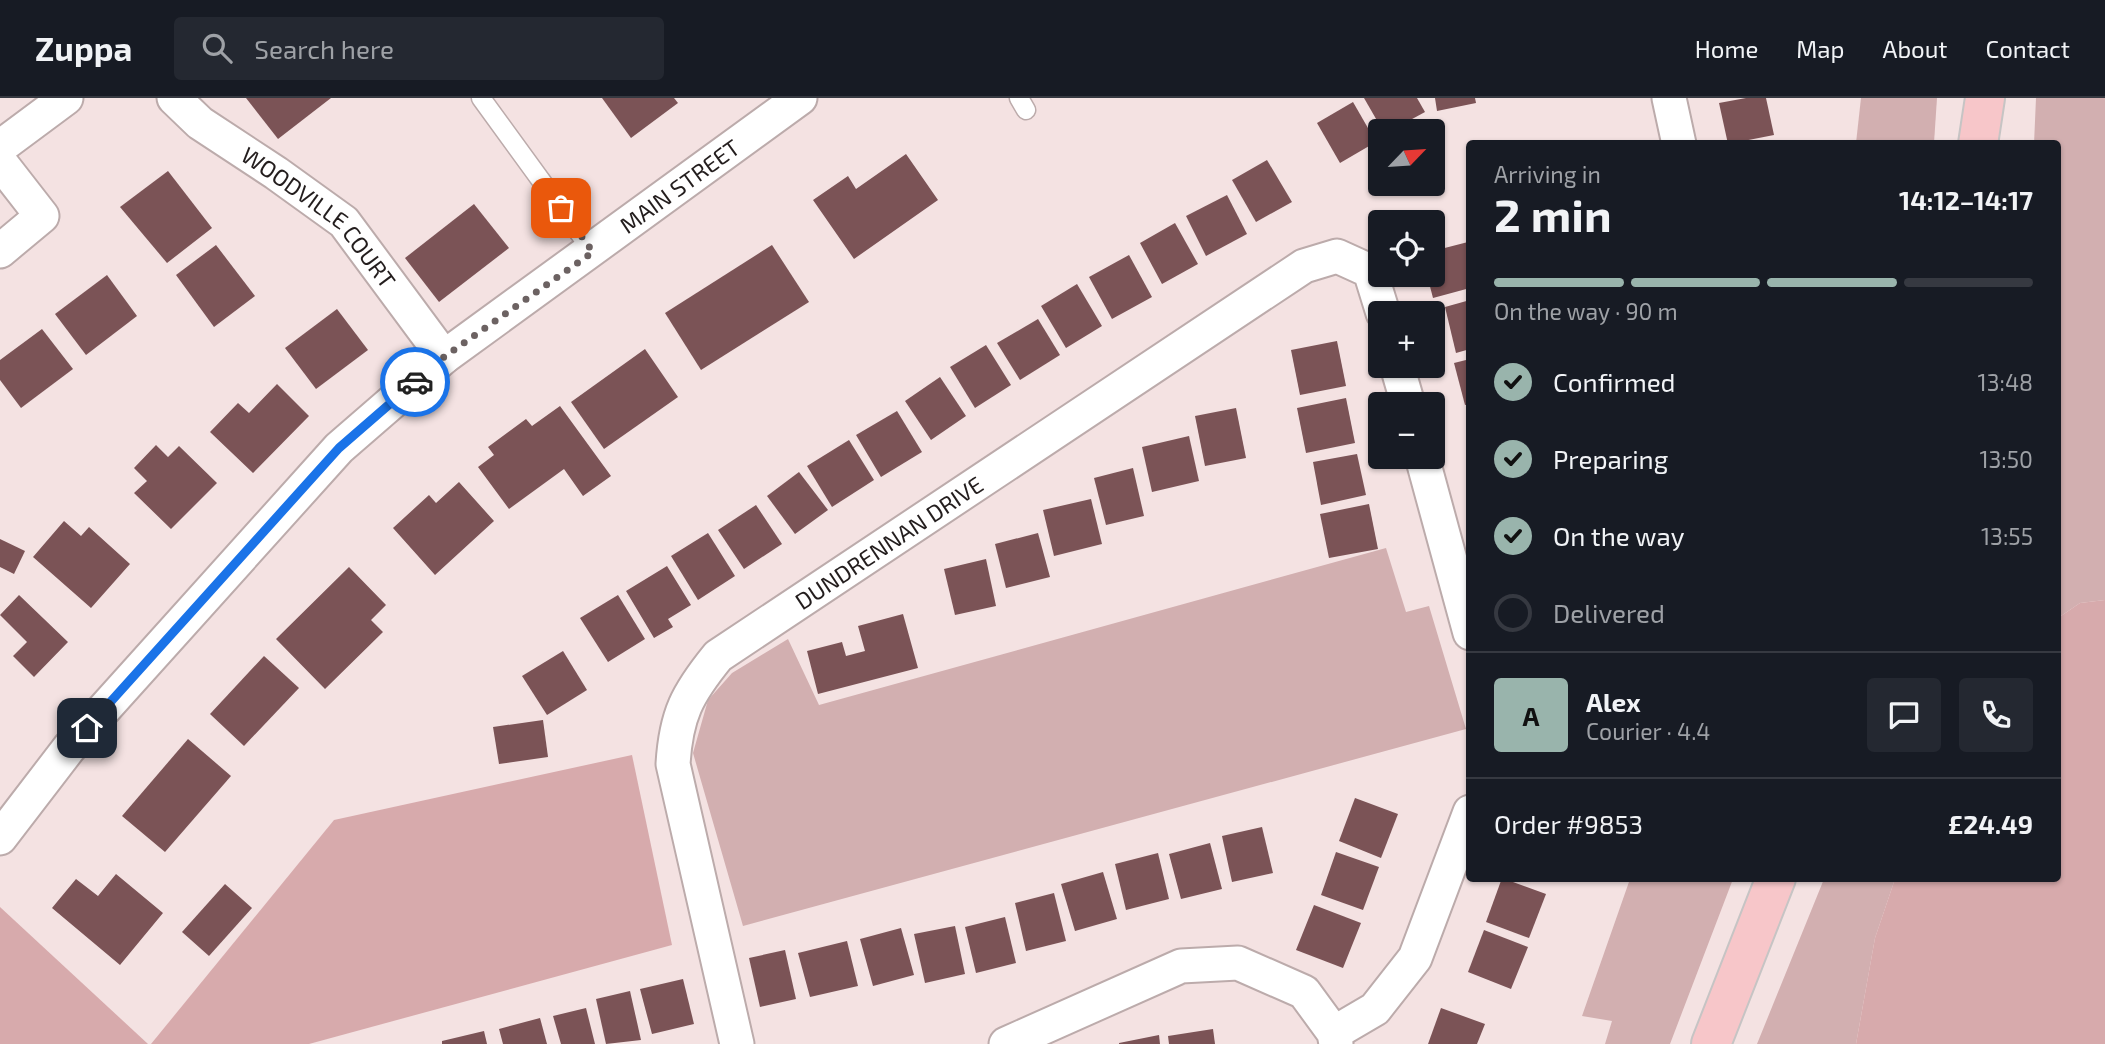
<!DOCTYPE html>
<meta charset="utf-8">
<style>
body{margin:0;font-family:"Exo 2",sans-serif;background:#242831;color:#f1f3f6;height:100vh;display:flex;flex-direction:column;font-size:26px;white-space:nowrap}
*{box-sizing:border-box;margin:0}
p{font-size:23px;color:#9ea1a6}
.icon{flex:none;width:38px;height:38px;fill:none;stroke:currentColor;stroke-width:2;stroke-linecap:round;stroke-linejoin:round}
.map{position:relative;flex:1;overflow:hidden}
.side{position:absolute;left:1466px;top:42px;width:595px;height:742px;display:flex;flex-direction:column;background:#171b24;border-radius:7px;box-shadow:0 2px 5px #0004}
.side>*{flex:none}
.needle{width:46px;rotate:65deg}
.tools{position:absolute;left:1368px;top:21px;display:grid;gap:14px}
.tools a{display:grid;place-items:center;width:77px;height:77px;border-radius:7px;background:#171b24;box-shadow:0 2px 5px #0004;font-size:35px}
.pin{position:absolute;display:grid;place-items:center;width:60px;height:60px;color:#fff;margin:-30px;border-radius:14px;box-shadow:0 4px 10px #0006}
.courier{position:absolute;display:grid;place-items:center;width:70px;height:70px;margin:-35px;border:5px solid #1a73e8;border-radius:50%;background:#fff;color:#222;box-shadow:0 2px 9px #0007}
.headline em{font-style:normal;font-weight:700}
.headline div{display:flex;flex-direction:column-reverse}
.headline{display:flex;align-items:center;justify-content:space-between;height:119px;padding:0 28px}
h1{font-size:46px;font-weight:700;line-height:52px}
.bar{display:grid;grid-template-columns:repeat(4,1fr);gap:10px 7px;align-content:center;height:84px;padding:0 28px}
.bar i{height:9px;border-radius:5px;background:#363941}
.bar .current{background:#99b4ac}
.bar p{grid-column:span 4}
.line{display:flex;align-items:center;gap:18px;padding:0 28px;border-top:2px solid #363941}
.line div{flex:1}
.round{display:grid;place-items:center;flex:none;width:74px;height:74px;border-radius:7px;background:#242831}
ol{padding:0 28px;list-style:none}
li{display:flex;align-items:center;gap:21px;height:77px}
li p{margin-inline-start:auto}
li .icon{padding:7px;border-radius:50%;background:#99b4ac;color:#111;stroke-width:4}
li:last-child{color:#9ea1a6}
li i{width:38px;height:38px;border:4px solid #363941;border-radius:50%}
header{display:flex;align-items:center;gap:42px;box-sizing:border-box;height:98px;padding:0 35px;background:#171b24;border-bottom:2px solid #363941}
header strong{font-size:33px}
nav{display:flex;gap:38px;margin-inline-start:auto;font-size:24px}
.search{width:490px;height:63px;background:#242831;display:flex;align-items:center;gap:18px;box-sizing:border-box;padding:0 24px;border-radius:7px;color:#9ea1a6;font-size:26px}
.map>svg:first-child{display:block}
.green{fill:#d2afb0}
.forest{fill:#d7aaac}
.building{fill:#7b5356}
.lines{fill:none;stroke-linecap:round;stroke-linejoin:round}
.service-casing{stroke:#bcabab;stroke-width:21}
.minor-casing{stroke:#bcabab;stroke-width:37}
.primary-casing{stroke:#c6c4c4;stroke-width:42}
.service{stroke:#fff;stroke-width:18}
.minor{stroke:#fff;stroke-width:33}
.primary{stroke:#f7c6c9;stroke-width:38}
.done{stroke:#6c6262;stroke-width:7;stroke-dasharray:0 12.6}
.route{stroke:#1a73e8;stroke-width:9}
.labels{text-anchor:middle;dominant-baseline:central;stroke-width:7;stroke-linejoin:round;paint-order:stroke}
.street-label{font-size:23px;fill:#231d1d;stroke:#fcf1f1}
</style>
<header>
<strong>Zuppa</strong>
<div class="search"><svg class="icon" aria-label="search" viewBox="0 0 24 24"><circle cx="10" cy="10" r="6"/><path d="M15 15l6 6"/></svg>Search here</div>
<nav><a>Home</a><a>Map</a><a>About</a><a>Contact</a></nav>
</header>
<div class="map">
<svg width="2105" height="946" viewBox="0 0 2105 946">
<rect width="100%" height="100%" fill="#f4e2e2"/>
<g class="green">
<polygon points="1861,0 1937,0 1934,45 1856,45"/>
<polygon points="2036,0 2105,0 2105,502 2080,505 2058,520 2058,46 2034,46"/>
<polygon points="1386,450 1406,514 1429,508 1466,631 743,828 693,655 708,602 732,575 788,541 819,607"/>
<polygon points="1630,781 1733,781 1670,946 1605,946 1612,923 1582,918"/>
<polygon points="1824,781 1895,781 1875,840 1856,946 1757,946"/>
</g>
<g class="forest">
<polygon points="2105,502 2105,946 1856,946 1875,840 1895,781 2058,780 2058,520 2080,505"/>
<polygon points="632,657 672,847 309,946 151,946 334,722"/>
<polygon points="0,809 148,946 0,946"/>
</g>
<g class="building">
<polygon points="246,0 331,0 278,41"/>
<polygon points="602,0 674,0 678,5 631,40"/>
<polygon points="1364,0 1417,0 1425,14 1390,33 1383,33"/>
<polygon points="1435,0 1475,0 1476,5 1437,13"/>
<polygon points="1746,0 1766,0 1774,37 1728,46 1719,5"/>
<polygon points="1353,4 1376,44 1340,65 1317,25"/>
<polygon points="906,56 938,102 854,161 813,102 848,78 856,91"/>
<polygon points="1267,62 1292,104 1256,124 1232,82"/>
<polygon points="168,73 212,130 167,165 120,109"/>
<polygon points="1227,97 1247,136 1206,158 1186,118"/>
<polygon points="474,106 509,150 439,204 405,160"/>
<polygon points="1175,125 1198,166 1162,186 1140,145"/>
<polygon points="1468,144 1470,190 1433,200 1427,177 1433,177 1433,153"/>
<polygon points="216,147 255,198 214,229 176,177"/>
<polygon points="772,147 809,204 701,272 665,215"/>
<polygon points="1129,157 1152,199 1112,221 1089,179"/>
<polygon points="107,177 137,218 86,257 55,216"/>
<polygon points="1077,186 1102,228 1066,250 1041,208"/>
<polygon points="1470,202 1470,251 1456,255 1445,209"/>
<polygon points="337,211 368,252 316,291 285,250"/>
<polygon points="1038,221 1060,257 1020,282 997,245"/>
<polygon points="42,231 73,271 21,310 0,282 0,262"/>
<polygon points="1337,243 1346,288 1300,297 1291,252"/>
<polygon points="986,247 1011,287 975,310 950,269"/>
<polygon points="645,251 678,299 604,351 571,304"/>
<polygon points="1470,261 1470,306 1465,307 1454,265"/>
<polygon points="940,279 966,318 931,342 905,303"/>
<polygon points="277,286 309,318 253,375 210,334 238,305 249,315"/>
<polygon points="1346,300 1355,345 1306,355 1297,310"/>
<polygon points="560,308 611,378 583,398 564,371 509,411 478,369 494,357 488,349 526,321 532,328"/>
<polygon points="1236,310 1246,360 1205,368 1195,318"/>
<polygon points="897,313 922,354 881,379 856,337"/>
<polygon points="1189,338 1199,383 1152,394 1142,349"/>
<polygon points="849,342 874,382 832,409 807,368"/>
<polygon points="156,347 168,359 179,348 217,385 171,431 134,395 147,383 134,370"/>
<polygon points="1357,356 1366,397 1321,407 1313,364"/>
<polygon points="1133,370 1144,418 1106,427 1094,380"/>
<polygon points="799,374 828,412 795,436 767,398"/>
<polygon points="459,384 494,423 435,477 393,430 429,397 436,405"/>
<polygon points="1091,401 1102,446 1054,458 1043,412"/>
<polygon points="1369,406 1378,451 1329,460 1320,416"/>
<polygon points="756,407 782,446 744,471 718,432"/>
<polygon points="64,423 81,438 89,429 130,466 91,510 33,459"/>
<polygon points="708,435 735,478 698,502 671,458"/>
<polygon points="1038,435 1050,479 1006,490 995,446"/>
<polygon points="0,441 25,453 14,476 0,469"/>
<polygon points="986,461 996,508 955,517 944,471"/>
<polygon points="667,468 691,507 668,521 673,529 654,540 626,493"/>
<polygon points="349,469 386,507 371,522 383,534 325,591 276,541"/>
<polygon points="19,497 68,544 34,579 13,558 27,544 0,517"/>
<polygon points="618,497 645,541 608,564 580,520"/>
<polygon points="903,516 918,570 818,596 807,553 842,544 846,558 865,553 858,528"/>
<polygon points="563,553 587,592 547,617 522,578"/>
<polygon points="264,558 299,590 244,648 210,616"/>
<polygon points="543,622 548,659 499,666 493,629"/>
<polygon points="188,641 231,678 165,754 122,718"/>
<polygon points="1355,700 1398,716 1381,760 1339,743"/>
<polygon points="1262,729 1273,775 1232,784 1222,738"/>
<polygon points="1210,745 1222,791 1181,801 1169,756"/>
<polygon points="1336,754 1379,769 1363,812 1321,797"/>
<polygon points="1158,755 1169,801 1126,812 1115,766"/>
<polygon points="1103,774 1117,821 1075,833 1061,786"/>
<polygon points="116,776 163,815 120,867 52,810 76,781 98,798"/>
<polygon points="1502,780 1546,796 1529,840 1486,824"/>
<polygon points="225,786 252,810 209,858 182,834"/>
<polygon points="1054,795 1066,843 1026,853 1015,805"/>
<polygon points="1314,807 1361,825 1343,870 1296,852"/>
<polygon points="1005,819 1016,865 976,875 965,829"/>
<polygon points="955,828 965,876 925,885 914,836"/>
<polygon points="901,830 914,877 873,888 860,841"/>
<polygon points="1484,832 1528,849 1511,891 1468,874"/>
<polygon points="847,843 858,888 810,899 798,855"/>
<polygon points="785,852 796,901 760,909 749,860"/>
<polygon points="683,881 694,926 652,936 640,891"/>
<polygon points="630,893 641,942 606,946 596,901"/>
<polygon points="586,910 595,946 561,946 553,918"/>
<polygon points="1441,910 1485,926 1477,946 1428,946"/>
<polygon points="540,920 547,946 503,946 499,931"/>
<polygon points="1213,931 1215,946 1169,946 1168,938"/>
<polygon points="484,933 487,946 442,946 442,943"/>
<polygon points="1159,937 1160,946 1119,946 1119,945"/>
</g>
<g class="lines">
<defs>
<g id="service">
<polyline points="481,0 593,154"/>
<polyline points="1019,0 1026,12"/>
</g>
<g id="minor">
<path id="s1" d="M174,0l26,25 76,50 68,49 100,135"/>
<polyline points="1669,0 1679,46"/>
<polyline points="0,49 66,0"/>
<polyline points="0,64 42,118 0,153"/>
<polyline points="1397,268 1408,306"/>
<polyline points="1422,359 1470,535"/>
<path id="s2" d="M0,740l69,-90 270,-300 105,-91 356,-259"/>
<polyline points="1334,935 1375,911 1415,860 1470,714"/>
<path id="s3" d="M737,946l-64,-280c3,-49 14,-70 45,-108l586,-390 33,-10 33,15 13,42"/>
<polyline points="1006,946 1181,868 1238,865 1304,894 1334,935 1336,946"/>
</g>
<g id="primary">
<polyline points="1978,46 1985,0"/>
<polyline points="1711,946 1776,780"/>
</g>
</defs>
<use href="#service" class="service-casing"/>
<use href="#minor" class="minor-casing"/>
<use href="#primary" class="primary-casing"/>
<use href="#service" class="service"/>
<use href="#minor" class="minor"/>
<use href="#primary" class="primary"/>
</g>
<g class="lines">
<polyline class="done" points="415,284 444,259 593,154 561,110"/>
<polyline class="route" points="87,630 339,350 415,284"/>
</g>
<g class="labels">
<g class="street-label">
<text stroke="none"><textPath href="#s2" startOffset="947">MAIN STREET</textPath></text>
<text stroke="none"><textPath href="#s1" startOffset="189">WOODVILLE COURT</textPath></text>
<text stroke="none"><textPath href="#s3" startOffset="612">DUNDRENNAN DRIVE</textPath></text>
</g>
</g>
</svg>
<div class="tools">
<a><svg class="needle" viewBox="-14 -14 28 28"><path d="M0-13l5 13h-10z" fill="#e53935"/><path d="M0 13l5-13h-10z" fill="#9ea1a6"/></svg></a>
<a><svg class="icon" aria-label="locate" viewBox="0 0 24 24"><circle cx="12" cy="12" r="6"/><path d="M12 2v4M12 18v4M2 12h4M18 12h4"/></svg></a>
<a>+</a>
<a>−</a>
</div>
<div class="pin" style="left:561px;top:110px;background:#ea580c"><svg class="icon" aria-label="bag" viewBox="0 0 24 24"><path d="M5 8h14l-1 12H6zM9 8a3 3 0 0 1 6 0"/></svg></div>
<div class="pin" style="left:87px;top:630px;background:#1f2937"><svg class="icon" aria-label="home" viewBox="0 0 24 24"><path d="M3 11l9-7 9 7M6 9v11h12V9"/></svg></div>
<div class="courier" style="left:415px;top:284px"><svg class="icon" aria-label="car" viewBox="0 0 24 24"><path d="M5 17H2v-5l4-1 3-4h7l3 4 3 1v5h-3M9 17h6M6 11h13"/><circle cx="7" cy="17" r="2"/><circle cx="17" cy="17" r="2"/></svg></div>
<section class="side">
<div class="headline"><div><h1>2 min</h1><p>Arriving in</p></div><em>14:12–14:17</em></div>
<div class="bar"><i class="current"></i><i class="current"></i><i class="current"></i><i></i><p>On the way · 90 m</p></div>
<ol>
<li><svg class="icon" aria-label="check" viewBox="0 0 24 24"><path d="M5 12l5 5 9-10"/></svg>Confirmed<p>13:48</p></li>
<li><svg class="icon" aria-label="check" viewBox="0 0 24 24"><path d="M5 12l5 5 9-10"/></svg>Preparing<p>13:50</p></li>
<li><svg class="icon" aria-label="check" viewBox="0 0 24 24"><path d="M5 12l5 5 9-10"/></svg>On the way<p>13:55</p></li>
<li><i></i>Delivered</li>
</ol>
<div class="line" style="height:126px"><b class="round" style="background:#99b4ac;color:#111">A</b><div><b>Alex</b><p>Courier · 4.4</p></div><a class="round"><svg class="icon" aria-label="chat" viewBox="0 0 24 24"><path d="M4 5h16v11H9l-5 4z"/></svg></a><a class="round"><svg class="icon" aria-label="phone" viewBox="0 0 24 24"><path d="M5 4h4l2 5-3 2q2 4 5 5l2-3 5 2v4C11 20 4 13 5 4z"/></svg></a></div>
<div class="line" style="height:91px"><div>Order #9853</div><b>£24.49</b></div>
</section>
</div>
